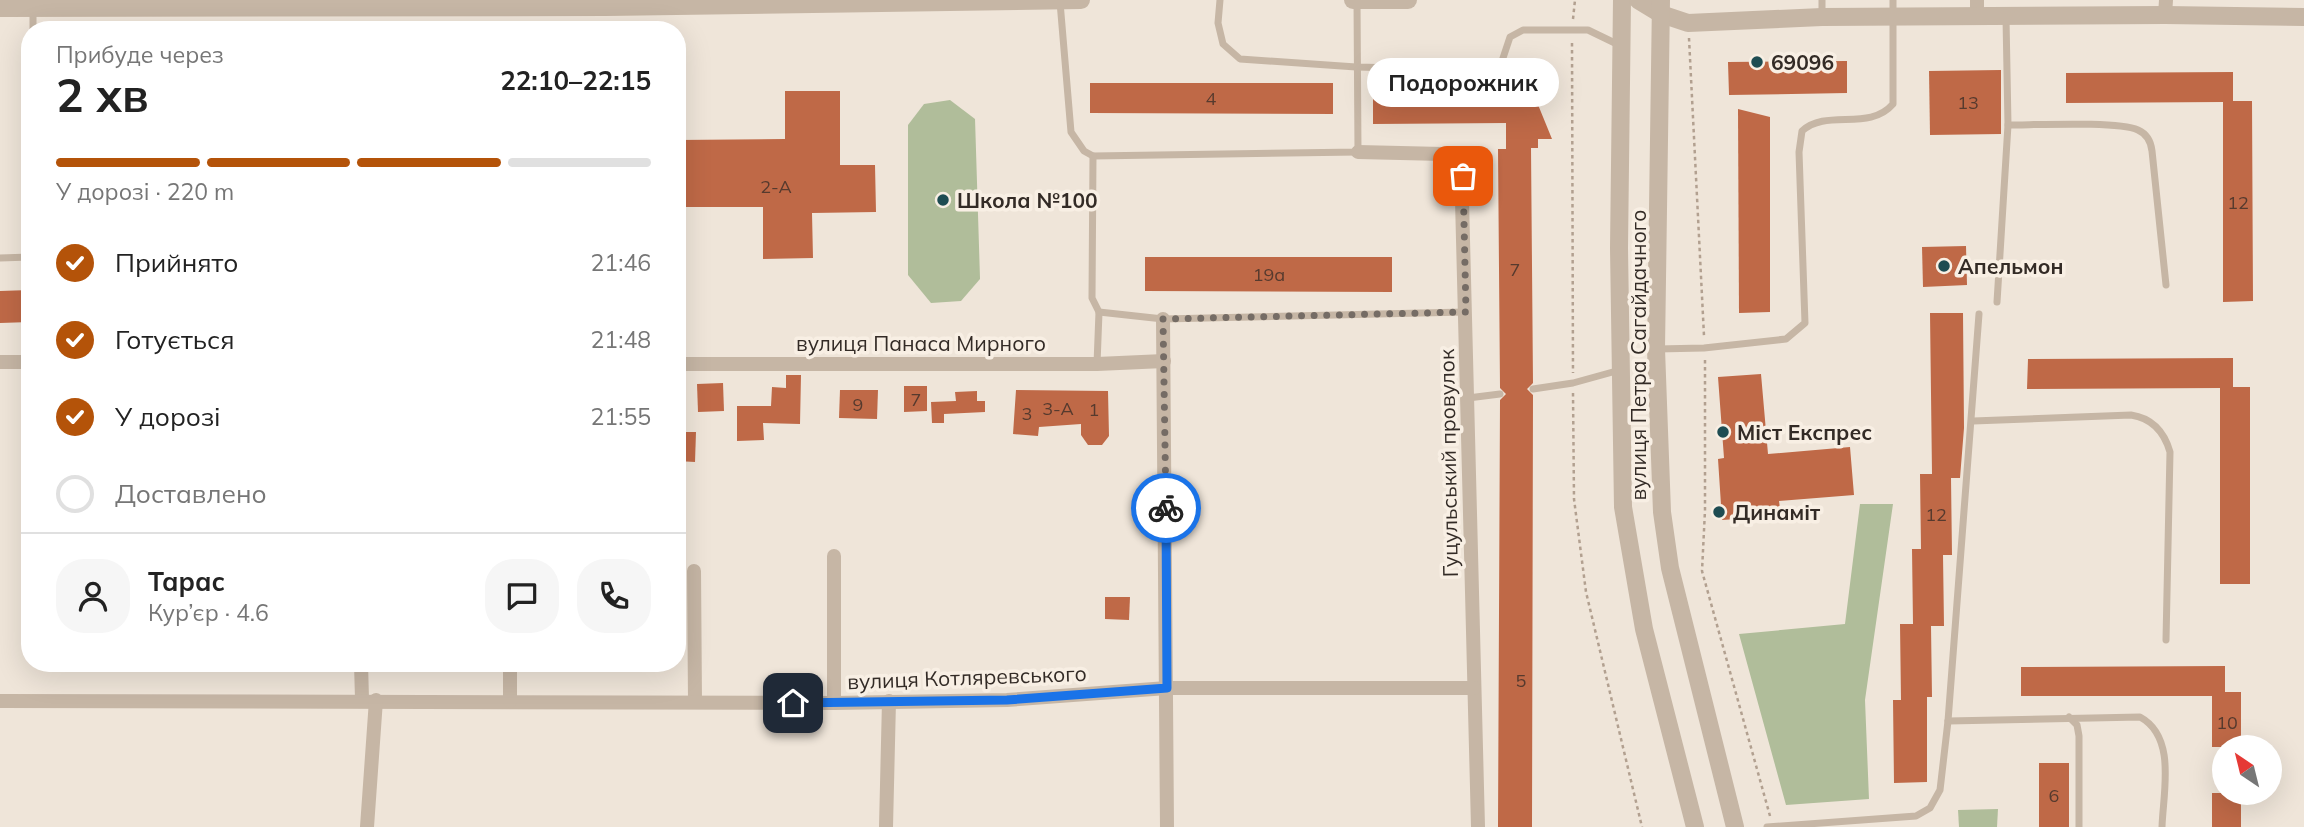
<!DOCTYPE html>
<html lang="uk">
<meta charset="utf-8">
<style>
body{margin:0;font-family:Mulish,sans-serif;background:#f6f6f6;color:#222;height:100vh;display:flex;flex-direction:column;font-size:26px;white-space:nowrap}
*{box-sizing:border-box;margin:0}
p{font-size:23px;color:#767676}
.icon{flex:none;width:38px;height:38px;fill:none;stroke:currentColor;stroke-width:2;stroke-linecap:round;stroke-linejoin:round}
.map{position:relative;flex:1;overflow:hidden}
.panel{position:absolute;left:21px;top:21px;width:665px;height:651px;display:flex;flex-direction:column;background:#fff;border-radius:28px;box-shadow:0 7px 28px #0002}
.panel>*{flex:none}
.needle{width:46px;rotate:325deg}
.tools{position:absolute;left:2212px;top:735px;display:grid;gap:14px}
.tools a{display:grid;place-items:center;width:70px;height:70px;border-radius:50%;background:#fff;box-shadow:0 7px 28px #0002;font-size:35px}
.pin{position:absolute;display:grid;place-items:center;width:60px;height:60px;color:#fff;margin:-30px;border-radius:14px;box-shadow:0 4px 10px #0006}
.courier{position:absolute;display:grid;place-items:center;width:70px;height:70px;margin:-35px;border:5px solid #1a73e8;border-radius:50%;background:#fff;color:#222;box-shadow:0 2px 9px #0007}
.bubble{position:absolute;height:49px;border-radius:24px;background:#fff;box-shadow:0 7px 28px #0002;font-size:23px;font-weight:700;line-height:49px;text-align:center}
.summary em{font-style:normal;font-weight:700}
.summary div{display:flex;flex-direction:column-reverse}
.summary{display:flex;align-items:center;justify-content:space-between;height:119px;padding:0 35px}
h1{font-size:46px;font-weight:700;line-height:52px}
.bar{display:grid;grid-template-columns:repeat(4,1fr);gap:10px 7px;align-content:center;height:84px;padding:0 35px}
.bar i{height:9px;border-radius:5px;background:#e0e0e0}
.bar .selected{background:#b45309}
.bar p{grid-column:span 4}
.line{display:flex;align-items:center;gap:18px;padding:0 35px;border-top:2px solid #e0e0e0}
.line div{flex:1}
.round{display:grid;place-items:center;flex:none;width:74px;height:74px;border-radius:28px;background:#f6f6f6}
ol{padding:0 35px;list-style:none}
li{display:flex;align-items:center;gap:21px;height:77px}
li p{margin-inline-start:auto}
li .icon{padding:7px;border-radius:50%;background:#b45309;color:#fff;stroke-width:4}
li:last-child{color:#767676}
li i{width:38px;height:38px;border:4px solid #e0e0e0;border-radius:50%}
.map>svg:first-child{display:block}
.green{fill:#b0bd9a}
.building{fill:#bf6947}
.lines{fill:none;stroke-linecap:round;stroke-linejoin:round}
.path{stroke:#b2a090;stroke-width:2.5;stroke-dasharray:3.5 3.5;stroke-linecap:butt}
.service{stroke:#c6b6a5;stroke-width:7}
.minor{stroke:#c6b6a5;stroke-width:14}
.tertiary{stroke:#c6b6a5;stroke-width:18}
.done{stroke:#756c65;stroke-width:7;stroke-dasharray:0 12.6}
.route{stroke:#1a73e8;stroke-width:9}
.poi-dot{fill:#1e4c52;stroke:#f8efe4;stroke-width:2.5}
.labels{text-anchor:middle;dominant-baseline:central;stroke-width:7;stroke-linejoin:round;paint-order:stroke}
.number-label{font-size:18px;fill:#563a2e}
.poi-label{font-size:21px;font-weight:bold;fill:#332b26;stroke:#f8efe4;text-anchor:start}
.street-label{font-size:21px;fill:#332b26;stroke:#f8efe4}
</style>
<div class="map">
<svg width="2304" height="827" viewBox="0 0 2304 827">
<rect width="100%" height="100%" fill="#efe5d9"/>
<g class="green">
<polygon points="950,100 975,119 980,279 961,301 931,303 908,275 908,125 924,104"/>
<polygon points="1860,504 1893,504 1865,700 1869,799 1786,805 1739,634 1845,624"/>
<polygon points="1998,809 1997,827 1959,827 1958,810"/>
</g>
<g class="building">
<polygon points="1847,61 1847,93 1729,95 1728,62"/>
<polygon points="2001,70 2001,134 1930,135 1929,71"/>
<polygon points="2233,72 2233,101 2252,101 2253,301 2223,302 2223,102 2066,103 2066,73"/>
<polygon points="1090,83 1333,83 1333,114 1090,113"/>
<polygon points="1532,90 1552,139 1538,139 1538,148 1531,148 1533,383 1527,389 1533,395 1532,827 1498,827 1500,400 1506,394 1500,388 1498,149 1506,149 1506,123 1373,124 1373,91"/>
<polygon points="785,91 840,91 840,165 875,165 876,212 812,213 813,258 763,259 763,207 677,207 677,140 785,139"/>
<polygon points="1738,109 1770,117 1770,312 1739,313"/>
<polygon points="1966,246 1967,285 1923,287 1922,247"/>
<polygon points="1145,257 1392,257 1392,292 1145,291"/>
<polygon points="30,290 30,322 0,323 0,291"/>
<polygon points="1930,313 1963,313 1964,428 1960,478 1951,478 1952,555 1943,555 1944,626 1931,626 1932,697 1927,697 1927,782 1894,783 1893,700 1901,700 1900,624 1913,624 1912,549 1921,549 1920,474 1932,474"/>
<polygon points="2233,358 2233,387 2250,387 2250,584 2220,584 2220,388 2027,389 2028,359"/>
<polygon points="1761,374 1768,454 1850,447 1854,495 1779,501 1781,516 1722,520 1718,459 1724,458 1718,377"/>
<polygon points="786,375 801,375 800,424 763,423 764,440 737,441 737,406 771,406 772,387 786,388"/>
<polygon points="723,383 724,411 698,412 697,384"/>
<polygon points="904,386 927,386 927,411 904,412"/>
<polygon points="840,390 878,390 877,419 839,418"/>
<polygon points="1016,390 1108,391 1109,436 1102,445 1088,445 1081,435 1081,424 1039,427 1038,436 1013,434"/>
<polygon points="977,391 977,401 985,401 985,412 944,414 944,423 932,423 931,402 956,401 955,392"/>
<polygon points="677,432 696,432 695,462 677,461"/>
<polygon points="1105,597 1130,597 1129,620 1105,619"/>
<polygon points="2225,666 2225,692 2241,692 2241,747 2212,747 2212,696 2021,696 2021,667"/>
<rect x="2039" y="763" width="30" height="64"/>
<rect x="2212" y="793" width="29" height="34"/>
</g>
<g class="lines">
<g class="path">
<polyline points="1573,19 1575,0"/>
<polyline points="1689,38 1704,336"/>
<polyline points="1572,43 1573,373"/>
<polyline points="1705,360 1705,510 1702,571 1770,816"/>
<polyline points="1573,393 1574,499 1586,592 1642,827"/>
</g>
<g class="service">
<polyline points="1220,0 1218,23 1223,44 1240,59 1356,67 1490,70 1500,67 1510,37 1523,30 1588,30 1619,45"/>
<polyline points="1060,2 1071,132 1084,151 1093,156 1358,152 1357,1"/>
<polyline points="1822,16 1822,0"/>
<path d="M2006,18l2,107c27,0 110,-4 130,5 9,4 13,12 14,21l14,134"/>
<polyline points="33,30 33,9"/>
<polyline points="1093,156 1092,298 1099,312 1097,364"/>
<polyline points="0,258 30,257"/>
<polyline points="1997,302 2008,125"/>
<polyline points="1099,312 1163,319 1465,312"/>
<path d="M1657,349l47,-1 82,-9 19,-16 -6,-171 3,-21c25,-23 67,1 91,-27v-104"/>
<polyline points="1533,389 1573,383 1620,370"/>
<polyline points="1468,398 1500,394"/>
<path d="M1973,421l158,-6c20,3 33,16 39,37l-4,188"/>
<polyline points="2069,717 2077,725 2079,736 2079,827"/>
<path d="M1948,721l192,-4c37,20 23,76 22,110"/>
<polyline points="1767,827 1916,816 1930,808 1940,790 1948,721 1979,314"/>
</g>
<g class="minor">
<polyline points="2165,15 2166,0"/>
<polyline points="1977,17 1977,0"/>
<polyline points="1358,152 1443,154 1461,161 1478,827"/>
<polyline points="1163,319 1167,827"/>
<polyline points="0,362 30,362"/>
<polyline points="677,364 1097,364 1164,361"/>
<polyline points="694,571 695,702"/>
<polyline points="361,663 362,699"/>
<polyline points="0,701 834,703 1007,700 1167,688 1474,688"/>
<polyline points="510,701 510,663"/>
<polyline points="834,703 834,556"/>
<polyline points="367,827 376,700"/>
<polyline points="886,827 889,701"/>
</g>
<g class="tertiary">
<polyline points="1353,0 1408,0"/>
<polyline points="1622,0 1619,248 1623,507 1644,629 1695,827"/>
<polyline points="1638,0 1661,14 1688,23 1822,17 2165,15 2304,17"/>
<polyline points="1661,0 1656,349 1662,512 1670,568 1735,827"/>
<polyline points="0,8 606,7 1081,0"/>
</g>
</g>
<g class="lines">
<polyline class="done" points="1166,508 1163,319 1466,312 1463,176"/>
<polyline class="route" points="793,703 1007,700 1167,688 1166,508"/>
</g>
<g class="poi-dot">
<circle cx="1757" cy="62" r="7"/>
<circle cx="943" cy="200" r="7"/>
<circle cx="1944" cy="266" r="7"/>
<circle cx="1723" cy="432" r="7"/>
<circle cx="1719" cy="512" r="7"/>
</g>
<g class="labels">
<g class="number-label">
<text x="1211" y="98">4</text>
<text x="1968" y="102">13</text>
<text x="776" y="186">2-А</text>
<text x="2238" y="202">12</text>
<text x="1515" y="269">7</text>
<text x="1269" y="274">19а</text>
<text x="916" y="399">7</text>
<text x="858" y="404">9</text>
<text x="1058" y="408">3-А</text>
<text x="1094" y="409">1</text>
<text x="1027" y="413">3</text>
<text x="1936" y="514">12</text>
<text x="1521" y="680">5</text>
<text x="2227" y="722">10</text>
<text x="2054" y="795">6</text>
</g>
<g class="poi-label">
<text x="1771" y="62">69096</text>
<text x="957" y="200">Школа №100</text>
<text x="1958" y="266">Апельмон</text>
<text x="1737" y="432">Міст Експрес</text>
<text x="1733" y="512">Динаміт</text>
</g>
<g class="street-label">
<text x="921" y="343">вулиця Панаса Мирного</text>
<text transform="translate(1638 355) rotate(-90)">вулиця Петра Сагайдачного</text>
<text transform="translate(1448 463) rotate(-91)">Гуцульський провулок</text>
<text transform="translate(967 677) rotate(-2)">вулиця Котляревського</text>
</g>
</g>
</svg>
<div class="tools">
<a><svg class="needle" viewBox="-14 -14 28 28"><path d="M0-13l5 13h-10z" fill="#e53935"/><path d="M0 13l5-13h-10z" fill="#767676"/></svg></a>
</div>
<div class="pin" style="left:1463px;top:176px;background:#ea580c"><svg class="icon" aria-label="bag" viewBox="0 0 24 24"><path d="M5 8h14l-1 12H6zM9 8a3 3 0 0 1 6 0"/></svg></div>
<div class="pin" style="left:793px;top:703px;background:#1f2937"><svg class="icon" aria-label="home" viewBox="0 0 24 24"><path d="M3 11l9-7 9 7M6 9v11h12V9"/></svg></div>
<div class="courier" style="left:1166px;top:508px"><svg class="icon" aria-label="bike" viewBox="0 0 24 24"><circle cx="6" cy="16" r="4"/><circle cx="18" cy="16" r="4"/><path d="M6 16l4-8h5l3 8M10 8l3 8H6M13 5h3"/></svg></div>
<div class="bubble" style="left:1367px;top:58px;width:192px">Подорожник</div>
<section class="panel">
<div class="summary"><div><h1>2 хв</h1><p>Прибуде через</p></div><em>22:10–22:15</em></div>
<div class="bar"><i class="selected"></i><i class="selected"></i><i class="selected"></i><i></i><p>У дорозі · 220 m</p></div>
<ol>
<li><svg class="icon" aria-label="check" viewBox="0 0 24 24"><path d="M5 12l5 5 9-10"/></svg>Прийнято<p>21:46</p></li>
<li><svg class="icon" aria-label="check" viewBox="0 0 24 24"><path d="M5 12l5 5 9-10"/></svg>Готується<p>21:48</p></li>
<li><svg class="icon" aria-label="check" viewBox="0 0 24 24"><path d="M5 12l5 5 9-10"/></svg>У дорозі<p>21:55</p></li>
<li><i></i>Доставлено</li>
</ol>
<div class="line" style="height:126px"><a class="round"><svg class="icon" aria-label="person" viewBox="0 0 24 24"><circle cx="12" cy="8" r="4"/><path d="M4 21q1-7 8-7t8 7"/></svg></a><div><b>Тарас</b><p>Кур’єр · 4.6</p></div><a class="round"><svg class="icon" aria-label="chat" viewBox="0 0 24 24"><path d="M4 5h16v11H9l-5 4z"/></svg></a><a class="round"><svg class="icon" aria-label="phone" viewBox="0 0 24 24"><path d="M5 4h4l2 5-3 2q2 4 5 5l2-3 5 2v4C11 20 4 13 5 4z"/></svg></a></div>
</section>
</div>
